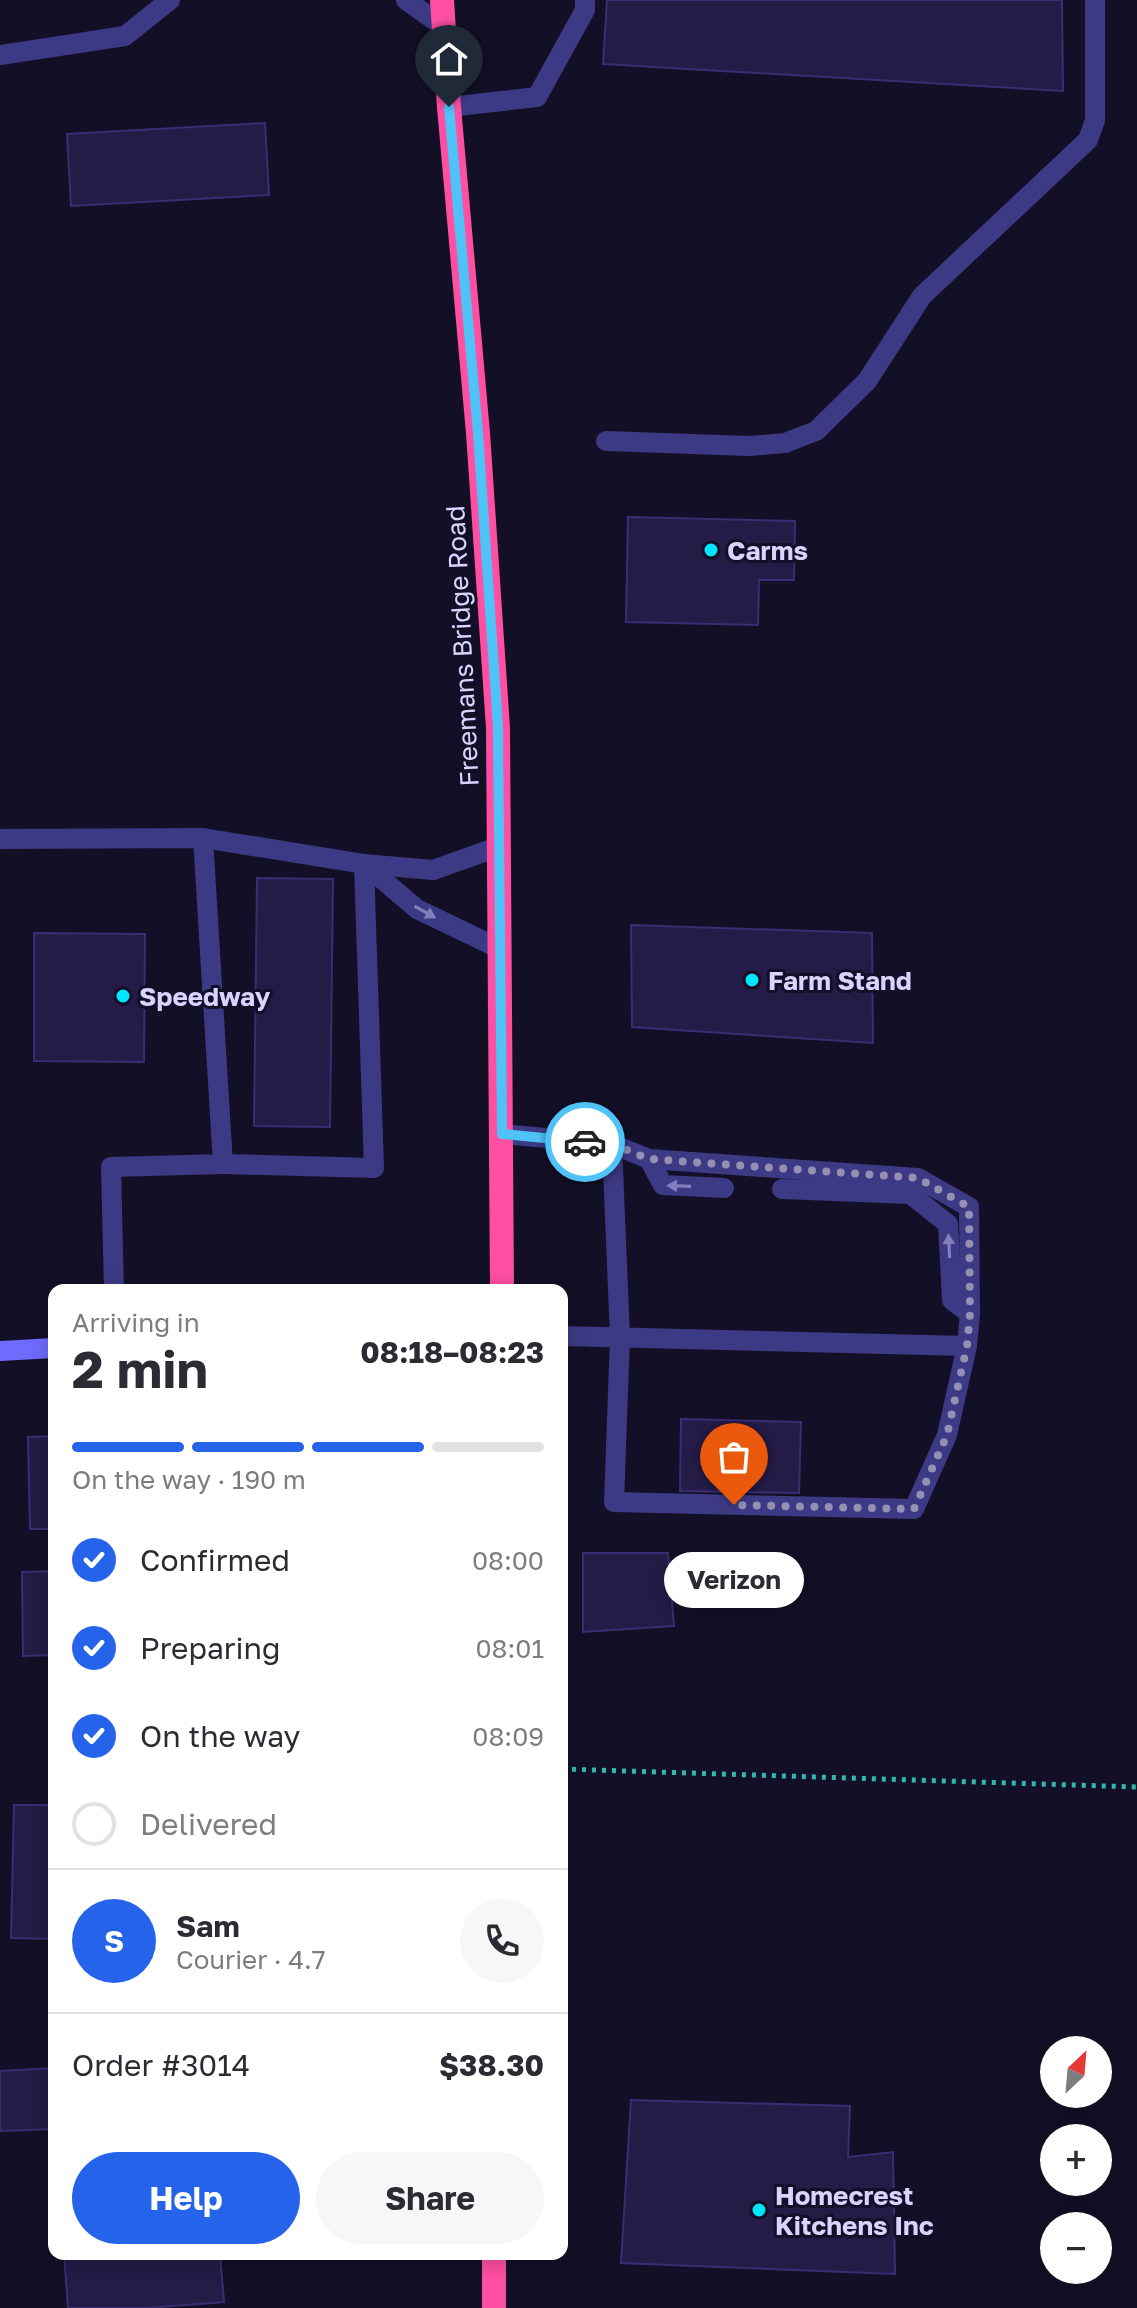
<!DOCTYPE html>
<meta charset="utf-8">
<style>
body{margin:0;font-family:"Golos Text",sans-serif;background:#f7f7f7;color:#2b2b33;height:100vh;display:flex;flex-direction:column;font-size:30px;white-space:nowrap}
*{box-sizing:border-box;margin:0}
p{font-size:26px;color:#7c7c81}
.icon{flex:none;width:44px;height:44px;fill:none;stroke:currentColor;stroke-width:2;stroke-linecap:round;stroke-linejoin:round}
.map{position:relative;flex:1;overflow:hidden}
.sheet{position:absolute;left:48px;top:1284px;width:520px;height:976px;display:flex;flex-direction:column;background:#fff;border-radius:16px;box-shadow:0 4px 20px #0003}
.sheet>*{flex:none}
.needle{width:52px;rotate:26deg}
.controls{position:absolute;left:1040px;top:2036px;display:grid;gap:16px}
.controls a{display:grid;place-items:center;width:72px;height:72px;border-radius:50%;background:#fff;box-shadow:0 4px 20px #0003;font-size:40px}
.pin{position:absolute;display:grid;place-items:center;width:68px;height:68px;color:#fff;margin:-82px -34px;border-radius:50% 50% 50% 0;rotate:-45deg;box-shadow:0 0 8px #0007}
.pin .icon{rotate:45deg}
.courier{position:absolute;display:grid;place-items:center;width:80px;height:80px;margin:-40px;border:6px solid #4fc3f7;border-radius:50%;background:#fff;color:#222;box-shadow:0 2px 10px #0007}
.bubble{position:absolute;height:56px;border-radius:28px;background:#fff;box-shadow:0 4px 20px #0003;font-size:26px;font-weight:700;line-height:56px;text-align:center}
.overview em{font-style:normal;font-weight:700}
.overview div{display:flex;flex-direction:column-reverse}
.overview{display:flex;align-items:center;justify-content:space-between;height:136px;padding:0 24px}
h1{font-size:52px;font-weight:700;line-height:60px}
.bar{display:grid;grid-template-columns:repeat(4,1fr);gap:12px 8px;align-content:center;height:96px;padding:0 24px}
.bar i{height:10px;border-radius:6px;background:#e1e1e2}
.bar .active{background:#2563eb}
.bar p{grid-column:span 4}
.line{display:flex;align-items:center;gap:20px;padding:0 24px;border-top:2px solid #e1e1e2}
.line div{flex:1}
.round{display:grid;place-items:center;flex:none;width:84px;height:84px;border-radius:42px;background:#f7f7f7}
ol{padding:0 24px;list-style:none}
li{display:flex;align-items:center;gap:24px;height:88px}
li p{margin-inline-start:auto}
li .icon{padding:8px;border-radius:50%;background:#2563eb;color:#fff;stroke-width:4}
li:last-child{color:#7c7c81}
li i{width:44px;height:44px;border:4px solid #e1e1e2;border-radius:50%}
.cta{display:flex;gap:16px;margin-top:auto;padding:16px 24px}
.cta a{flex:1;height:92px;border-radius:48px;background:#2563eb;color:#fff;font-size:32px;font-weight:700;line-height:92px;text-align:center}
.cta a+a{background:#f7f7f7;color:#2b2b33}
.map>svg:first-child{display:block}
.building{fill:#241b47;stroke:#3b2d73;stroke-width:2}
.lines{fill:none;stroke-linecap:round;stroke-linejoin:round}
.path{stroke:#2fb8b0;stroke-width:5;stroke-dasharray:4 6;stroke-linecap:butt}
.lane{stroke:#3d3a85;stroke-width:20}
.secondary{stroke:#6f6bff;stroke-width:20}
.highway{stroke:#ff4fa3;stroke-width:24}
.oneway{fill:#837fbc}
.done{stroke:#948fb3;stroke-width:8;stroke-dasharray:0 14.4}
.route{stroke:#4fc3f7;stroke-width:10}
.poi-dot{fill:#00e5ff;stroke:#130f26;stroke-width:3}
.labels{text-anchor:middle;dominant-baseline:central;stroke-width:6;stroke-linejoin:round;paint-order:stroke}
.poi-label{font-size:26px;font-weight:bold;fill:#d9d4ff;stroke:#130f26;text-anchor:start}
.street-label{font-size:26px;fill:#d9d4ff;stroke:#130f26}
</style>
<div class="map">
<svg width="1137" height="2308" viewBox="0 0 1137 2308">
<rect width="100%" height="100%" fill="#130f26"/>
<g class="building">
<polygon points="607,0 1062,0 1063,91 603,64"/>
<polygon points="265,123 269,195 71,206 67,134"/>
<polygon points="628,517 795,521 794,580 759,580 758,625 626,622"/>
<polygon points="257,878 333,879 330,1127 254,1126"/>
<polygon points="631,925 872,933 873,1043 632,1027"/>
<polygon points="34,933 145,934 144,1062 34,1061"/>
<polygon points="681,1419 801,1422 799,1493 680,1491"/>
<polygon points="54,1436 54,1529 30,1529 28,1437"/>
<polygon points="583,1553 668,1553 674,1626 583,1632"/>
<polygon points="54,1571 54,1655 23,1656 22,1572"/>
<polygon points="14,1805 54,1805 54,1939 11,1938"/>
<polygon points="54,2068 54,2129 0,2131 0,2071"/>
<polygon points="631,2100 850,2106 848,2157 893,2152 895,2274 621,2263"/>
<polygon points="64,2254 220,2254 224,2302 148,2308 68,2308"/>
</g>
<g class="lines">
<polyline class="path" points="562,1769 1137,1787"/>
<g class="lane">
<polyline points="406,0 444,27"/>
<polyline points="0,55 125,36 170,0"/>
<polyline points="449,107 537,97 585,10 585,0"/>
<polyline points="606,441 749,446 785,443 816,431 867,381 922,296 1088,140 1095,120 1095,0"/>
<polyline points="203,838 364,864 433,870 498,847"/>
<polyline points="0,839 203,838 223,1164 111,1167 114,1290"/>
<polyline points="364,864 417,909 500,949"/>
<polyline points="502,1134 612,1144 649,1159 918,1178 969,1207 970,1314 967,1346"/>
<polyline points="649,1159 663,1185 724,1188"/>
<polyline points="223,1164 374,1168 364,864"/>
<polyline points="782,1189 910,1194 948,1224 952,1300 970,1314"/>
<polyline points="562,1336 967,1346 947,1435 914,1509 614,1502 620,1337 612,1144"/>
</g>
<polyline class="secondary" points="0,1351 54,1348"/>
<g class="highway">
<polyline points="442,0 449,107 478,433 498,728 502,1290"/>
<polyline points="494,2308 494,2254"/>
</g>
</g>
<defs><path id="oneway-solid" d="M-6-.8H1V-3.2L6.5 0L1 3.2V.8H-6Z" transform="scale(2)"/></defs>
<g class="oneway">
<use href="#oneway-solid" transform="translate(425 912) rotate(29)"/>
<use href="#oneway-solid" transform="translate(679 1186) rotate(-178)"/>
<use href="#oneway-solid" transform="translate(949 1246) rotate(-93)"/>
</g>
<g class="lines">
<polyline class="done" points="585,1142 612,1144 649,1159 918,1178 969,1207 970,1314 967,1346 947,1435 914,1509 734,1505"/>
<polyline class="route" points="449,107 478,433 498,728 502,1134 585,1142"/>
</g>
<g class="poi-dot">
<circle cx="711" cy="550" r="8"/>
<circle cx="752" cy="980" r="8"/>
<circle cx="123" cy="996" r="8"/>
<circle cx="759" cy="2210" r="8"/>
</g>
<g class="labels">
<g class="poi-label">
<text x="727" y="550">Carms</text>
<text x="768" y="980">Farm Stand</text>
<text x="139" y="996">Speedway</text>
<text x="775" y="2195">Homecrest<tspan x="775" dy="30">Kitchens Inc</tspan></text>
</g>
<g class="street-label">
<text transform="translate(462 646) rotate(-93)">Freemans Bridge Road</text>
</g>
</g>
</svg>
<div class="controls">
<a><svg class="needle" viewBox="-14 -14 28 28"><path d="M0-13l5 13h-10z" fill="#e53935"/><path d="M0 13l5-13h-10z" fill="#7c7c81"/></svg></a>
<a>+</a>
<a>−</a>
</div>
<div class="pin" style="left:734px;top:1505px;background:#ea580c"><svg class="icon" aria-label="bag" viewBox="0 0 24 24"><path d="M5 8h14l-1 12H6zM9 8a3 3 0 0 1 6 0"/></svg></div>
<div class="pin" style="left:449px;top:107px;background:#1f2937"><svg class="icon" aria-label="home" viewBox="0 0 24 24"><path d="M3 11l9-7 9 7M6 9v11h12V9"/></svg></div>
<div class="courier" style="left:585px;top:1142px"><svg class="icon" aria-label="car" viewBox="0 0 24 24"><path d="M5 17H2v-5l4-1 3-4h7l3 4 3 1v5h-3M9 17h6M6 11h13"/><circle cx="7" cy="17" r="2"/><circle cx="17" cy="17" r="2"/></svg></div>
<div class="bubble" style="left:664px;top:1552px;width:140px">Verizon</div>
<section class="sheet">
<div class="overview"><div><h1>2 min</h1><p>Arriving in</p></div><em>08:18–08:23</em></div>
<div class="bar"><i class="active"></i><i class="active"></i><i class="active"></i><i></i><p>On the way · 190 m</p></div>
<ol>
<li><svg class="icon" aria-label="check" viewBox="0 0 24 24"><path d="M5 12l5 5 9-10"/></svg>Confirmed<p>08:00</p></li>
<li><svg class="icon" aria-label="check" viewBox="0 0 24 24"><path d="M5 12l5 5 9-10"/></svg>Preparing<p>08:01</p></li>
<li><svg class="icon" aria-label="check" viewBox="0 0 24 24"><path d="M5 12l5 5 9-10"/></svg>On the way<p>08:09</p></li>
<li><i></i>Delivered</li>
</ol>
<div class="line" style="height:144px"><b class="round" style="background:#2563eb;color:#fff">S</b><div><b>Sam</b><p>Courier · 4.7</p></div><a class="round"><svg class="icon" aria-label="phone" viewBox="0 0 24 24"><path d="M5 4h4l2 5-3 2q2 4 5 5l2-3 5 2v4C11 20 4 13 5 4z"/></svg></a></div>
<div class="line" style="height:104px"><div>Order #3014</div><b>$38.30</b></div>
<div class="cta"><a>Help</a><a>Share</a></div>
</section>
</div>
